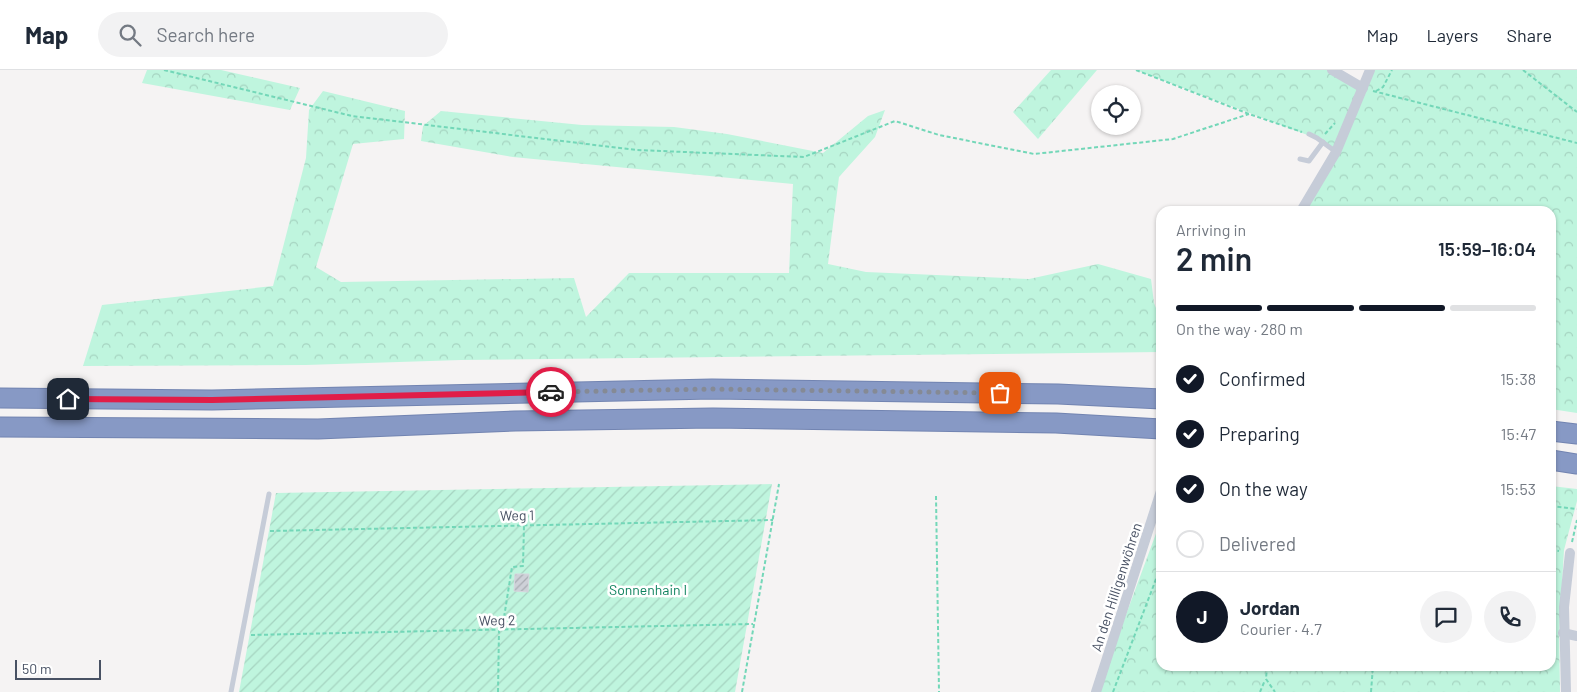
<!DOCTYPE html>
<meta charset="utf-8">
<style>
body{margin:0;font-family:Barlow,sans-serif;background:#f2f2f3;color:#1f2937;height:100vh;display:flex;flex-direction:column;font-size:19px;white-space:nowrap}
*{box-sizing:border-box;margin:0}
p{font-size:16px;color:#747a83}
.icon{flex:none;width:28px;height:28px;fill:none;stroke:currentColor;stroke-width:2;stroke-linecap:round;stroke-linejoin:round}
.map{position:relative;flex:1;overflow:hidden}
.side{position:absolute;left:1156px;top:136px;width:400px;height:465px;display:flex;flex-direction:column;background:#fff;border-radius:15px;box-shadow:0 1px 4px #0004}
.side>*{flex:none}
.buttons{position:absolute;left:1091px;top:15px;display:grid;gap:10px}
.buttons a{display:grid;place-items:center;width:50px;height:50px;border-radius:50%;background:#fff;box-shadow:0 1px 4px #0004;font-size:25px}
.scale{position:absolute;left:15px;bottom:12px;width:86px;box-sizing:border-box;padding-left:5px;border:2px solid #485163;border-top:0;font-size:14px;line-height:18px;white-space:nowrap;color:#485163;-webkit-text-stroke:4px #fff;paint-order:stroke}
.pin{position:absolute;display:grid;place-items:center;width:42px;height:42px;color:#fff;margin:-21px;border-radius:10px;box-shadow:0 2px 8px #0006}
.courier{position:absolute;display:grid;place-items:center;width:50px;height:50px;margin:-25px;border:4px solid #e11d48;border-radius:50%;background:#fff;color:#222;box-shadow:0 1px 6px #0007}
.headline em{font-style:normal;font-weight:600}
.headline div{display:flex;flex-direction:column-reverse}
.headline{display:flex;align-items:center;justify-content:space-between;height:85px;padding:0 20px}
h1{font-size:32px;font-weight:600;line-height:38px}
.bar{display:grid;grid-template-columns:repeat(4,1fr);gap:8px 5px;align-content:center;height:60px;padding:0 20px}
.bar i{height:6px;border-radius:4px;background:#e0e1e3}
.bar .on{background:#111827}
.bar p{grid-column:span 4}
.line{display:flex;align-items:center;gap:12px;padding:0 20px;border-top:1px solid #e0e1e3}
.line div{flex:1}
.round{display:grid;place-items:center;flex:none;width:52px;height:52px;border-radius:26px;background:#f2f2f3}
ol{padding:0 20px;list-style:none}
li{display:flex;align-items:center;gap:15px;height:55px}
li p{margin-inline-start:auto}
li .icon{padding:5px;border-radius:50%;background:#111827;color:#fff;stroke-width:4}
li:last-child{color:#747a83}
li i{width:28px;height:28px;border:2px solid #e0e1e3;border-radius:50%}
header{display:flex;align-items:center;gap:30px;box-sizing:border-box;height:70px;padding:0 25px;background:#fff;border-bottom:1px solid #e0e1e3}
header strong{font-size:24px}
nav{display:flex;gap:28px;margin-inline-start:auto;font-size:18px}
.search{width:350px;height:45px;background:#f2f2f3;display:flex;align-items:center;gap:12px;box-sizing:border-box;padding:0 18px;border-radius:28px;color:#747a83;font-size:19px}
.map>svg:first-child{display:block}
.forest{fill:url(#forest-crowns)}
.garden{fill:url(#garden-furrows)}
.building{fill:url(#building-hatch);stroke:#d6d7de}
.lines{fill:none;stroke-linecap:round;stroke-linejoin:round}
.highway-casing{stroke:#7284b1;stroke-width:21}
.path{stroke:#73d7b8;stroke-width:2;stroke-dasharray:4 2.5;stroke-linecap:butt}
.lane{stroke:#c6ccd8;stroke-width:5}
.street{stroke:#c6ccd8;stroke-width:10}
.highway{stroke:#8799c5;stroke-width:19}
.done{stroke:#858a95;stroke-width:5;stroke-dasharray:0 9}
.route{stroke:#e11d48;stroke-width:6}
.labels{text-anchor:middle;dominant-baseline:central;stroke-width:5;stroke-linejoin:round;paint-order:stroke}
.street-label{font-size:14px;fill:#485163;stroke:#fff}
.park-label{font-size:14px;fill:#0e825e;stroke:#fff}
</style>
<header>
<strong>Map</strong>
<div class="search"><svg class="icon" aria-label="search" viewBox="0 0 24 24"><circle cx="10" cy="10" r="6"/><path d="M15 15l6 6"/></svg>Search here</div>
<nav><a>Map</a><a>Layers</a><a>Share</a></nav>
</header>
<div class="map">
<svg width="1577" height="622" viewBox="0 0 1577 622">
<defs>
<pattern id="forest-crowns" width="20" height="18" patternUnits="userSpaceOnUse" patternTransform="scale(1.25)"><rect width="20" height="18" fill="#bff5de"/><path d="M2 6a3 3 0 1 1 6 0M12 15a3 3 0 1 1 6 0" fill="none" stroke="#a6d4c1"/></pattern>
<pattern id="garden-furrows" width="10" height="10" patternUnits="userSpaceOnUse" patternTransform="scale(1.25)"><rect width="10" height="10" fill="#bff5de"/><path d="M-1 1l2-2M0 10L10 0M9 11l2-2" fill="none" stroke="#a6d4c1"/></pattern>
<pattern id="building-hatch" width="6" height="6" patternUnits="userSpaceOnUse" patternTransform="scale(1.25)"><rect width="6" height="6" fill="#ced1d8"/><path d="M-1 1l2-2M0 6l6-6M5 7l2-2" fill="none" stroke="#a9acb3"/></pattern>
</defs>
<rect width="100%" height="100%" fill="#f5f3f3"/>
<g class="forest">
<polygon points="147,0 221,0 300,18 290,40 142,13"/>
<polygon points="1051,0 1097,0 1038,69 1013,42"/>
<polygon points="1136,0 1332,0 1362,18 1375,0 1577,0 1577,343 1551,339 1551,141 1301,141 1336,82 1310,66"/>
<polygon points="323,21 405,41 404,69 353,74 316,197 341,212 574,208 586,247 629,203 789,203 793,114 513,87 421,71 423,56 441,41 582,55 674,57 727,64 823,83 868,46 885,40 875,67 839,107 828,194 866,202 1029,209 1098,194 1151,209 1154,233 1161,251 1161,282 461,290 306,295 83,296 102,235 273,216 306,88 309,40"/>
<polygon points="1551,416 1577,419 1577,431 1564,480 1559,564 1560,622 1100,622 1124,550 1161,450 1161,596 1551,596"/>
</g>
<polygon class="garden" points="772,414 735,622 239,622 276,423"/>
<polygon class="building" points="515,504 529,504 528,522 514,521"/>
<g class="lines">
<defs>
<g id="highway">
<polyline points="0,328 212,330 712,319 1058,324 1161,329"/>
<polyline points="0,357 318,359 515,351 713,348 1056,353 1161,359"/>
<polyline points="1551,361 1577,364"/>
<polyline points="1551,390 1577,394"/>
</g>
</defs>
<use href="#highway" class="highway-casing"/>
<g class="path">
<polyline points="164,0 352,46 637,80 804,87 895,51 939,65 1034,84 1173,69 1249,44"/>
<polyline points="1136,0 1249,44 1302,62"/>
<polyline points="1523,0 1577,42"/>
<polyline points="1373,21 1577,73"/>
<polyline points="1376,21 1383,17 1392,0"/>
<polyline points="1325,64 1335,53"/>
<polyline points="936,426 939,622"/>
<polyline points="1551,436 1577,439"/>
<polyline points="270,461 773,450"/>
<polyline points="1572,472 1577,450"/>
<polyline points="1551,480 1559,481"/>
<polyline points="502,560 512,497 523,496 524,456"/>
<polyline points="251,565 753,554"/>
<polyline points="1267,596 1266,609 1275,622"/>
<polyline points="498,622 499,560"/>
<polyline points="742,622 779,414"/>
<polyline points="1113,622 1161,496"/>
<polyline points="1260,622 1265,610"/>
<polyline points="1371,622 1373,596"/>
</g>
<g class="lane">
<polyline points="1309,64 1317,68 1336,82"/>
<polyline points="1300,89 1309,91 1323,72"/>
<polyline points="231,622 269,424"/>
</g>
<g class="street">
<polyline points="1332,0 1363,18"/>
<polyline points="1301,141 1336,82 1370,0"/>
<polyline points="1563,563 1577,566"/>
<polyline points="1096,622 1161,421"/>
<polyline points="1566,622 1564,537 1570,483"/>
</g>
<use href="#highway" class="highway"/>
</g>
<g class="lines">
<polyline class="done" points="551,322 712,319 1000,323"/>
<polyline class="route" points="68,329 212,330 551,322"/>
</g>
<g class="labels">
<g class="street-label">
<text transform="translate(517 445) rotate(-1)">Weg 1</text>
<text transform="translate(1116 517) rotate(-72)">An den Hilligenwöhren</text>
<text transform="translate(497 550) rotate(-1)">Weg 2</text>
</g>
<g class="park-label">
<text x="648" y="519">Sonnenhain I</text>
</g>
</g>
</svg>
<div class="buttons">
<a><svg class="icon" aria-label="locate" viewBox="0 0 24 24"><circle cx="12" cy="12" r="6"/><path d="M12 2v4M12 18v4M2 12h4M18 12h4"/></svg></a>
</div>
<div class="scale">50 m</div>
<div class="pin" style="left:1000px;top:323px;background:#ea580c"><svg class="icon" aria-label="bag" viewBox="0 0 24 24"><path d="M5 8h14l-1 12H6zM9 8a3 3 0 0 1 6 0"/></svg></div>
<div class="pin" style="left:68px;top:329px;background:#1f2937"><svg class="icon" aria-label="home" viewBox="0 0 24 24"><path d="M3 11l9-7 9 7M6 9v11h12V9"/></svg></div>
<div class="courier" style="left:551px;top:322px"><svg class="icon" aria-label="car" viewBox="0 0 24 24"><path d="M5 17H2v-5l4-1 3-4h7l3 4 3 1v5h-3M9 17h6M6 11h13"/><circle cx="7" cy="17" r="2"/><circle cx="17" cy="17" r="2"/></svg></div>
<section class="side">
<div class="headline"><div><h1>2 min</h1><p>Arriving in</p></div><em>15:59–16:04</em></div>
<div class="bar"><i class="on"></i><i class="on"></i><i class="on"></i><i></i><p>On the way · 280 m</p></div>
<ol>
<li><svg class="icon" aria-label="check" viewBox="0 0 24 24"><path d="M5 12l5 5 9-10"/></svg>Confirmed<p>15:38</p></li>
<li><svg class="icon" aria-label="check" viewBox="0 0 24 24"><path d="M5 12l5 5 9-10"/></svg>Preparing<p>15:47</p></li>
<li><svg class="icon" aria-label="check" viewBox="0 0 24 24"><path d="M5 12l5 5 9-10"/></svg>On the way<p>15:53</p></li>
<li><i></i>Delivered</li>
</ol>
<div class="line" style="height:90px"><b class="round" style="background:#111827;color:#fff">J</b><div><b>Jordan</b><p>Courier · 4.7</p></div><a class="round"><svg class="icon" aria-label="chat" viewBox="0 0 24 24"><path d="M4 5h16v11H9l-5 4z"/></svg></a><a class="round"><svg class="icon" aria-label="phone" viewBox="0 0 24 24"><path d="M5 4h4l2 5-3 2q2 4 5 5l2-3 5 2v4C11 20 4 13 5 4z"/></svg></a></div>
</section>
</div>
